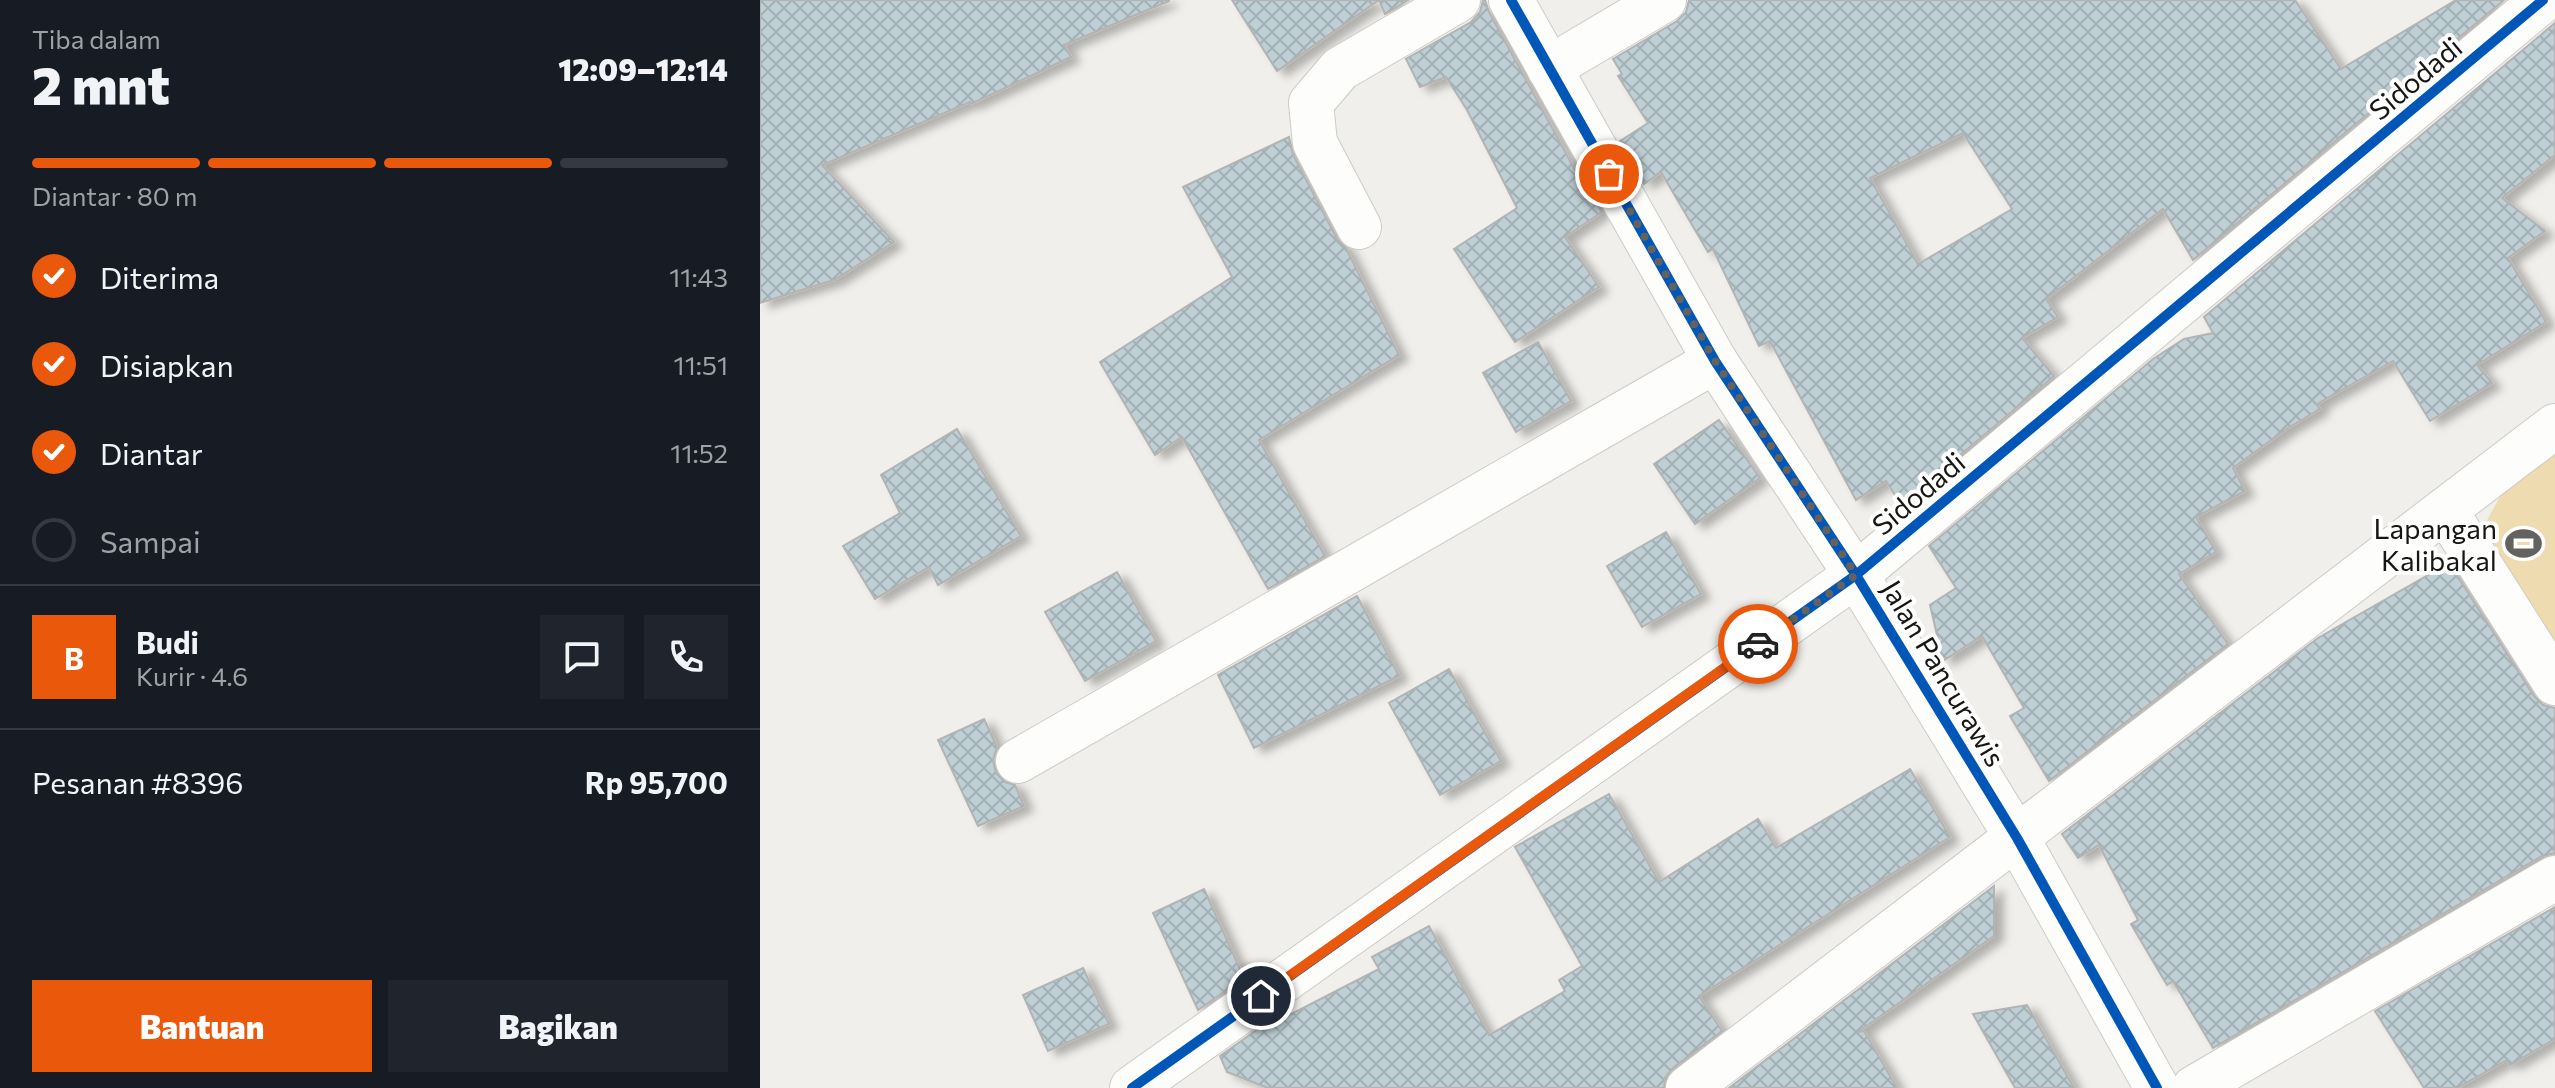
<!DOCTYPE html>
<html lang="id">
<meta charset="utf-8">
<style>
body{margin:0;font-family:Commissioner,sans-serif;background:#20242c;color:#f1f3f6;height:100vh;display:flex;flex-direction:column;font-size:30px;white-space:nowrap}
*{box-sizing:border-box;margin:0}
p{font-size:26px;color:#9ea1a6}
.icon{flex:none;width:44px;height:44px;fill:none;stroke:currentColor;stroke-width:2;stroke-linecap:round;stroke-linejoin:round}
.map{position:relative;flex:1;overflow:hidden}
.drawer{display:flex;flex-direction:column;background:#171b24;width:760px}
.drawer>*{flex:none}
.pin{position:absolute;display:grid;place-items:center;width:68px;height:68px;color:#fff;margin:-34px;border:4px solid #fff;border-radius:50%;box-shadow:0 2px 8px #0007}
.courier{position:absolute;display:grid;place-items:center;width:80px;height:80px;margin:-40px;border:6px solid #ea580c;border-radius:50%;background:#fff;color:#222;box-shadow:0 2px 10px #0007}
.headline em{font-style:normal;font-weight:800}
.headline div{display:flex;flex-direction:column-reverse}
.headline{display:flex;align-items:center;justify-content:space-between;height:136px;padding:0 32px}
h1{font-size:52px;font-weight:800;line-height:60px}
.bar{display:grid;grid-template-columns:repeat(4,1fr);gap:12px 8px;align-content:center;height:96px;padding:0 32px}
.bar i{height:10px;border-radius:6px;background:#363941}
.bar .on{background:#ea580c}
.bar p{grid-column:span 4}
.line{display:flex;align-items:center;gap:20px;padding:0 32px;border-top:2px solid #363941}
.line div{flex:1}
.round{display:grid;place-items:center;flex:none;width:84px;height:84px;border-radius:0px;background:#20242c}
ol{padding:0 32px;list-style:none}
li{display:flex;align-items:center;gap:24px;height:88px}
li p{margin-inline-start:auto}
li .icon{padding:8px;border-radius:50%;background:#ea580c;color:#fff;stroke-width:4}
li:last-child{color:#9ea1a6}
li i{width:44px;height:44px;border:4px solid #363941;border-radius:50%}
.button{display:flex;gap:16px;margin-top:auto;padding:16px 32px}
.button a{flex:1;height:92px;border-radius:0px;background:#ea580c;color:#fff;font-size:32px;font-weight:800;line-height:92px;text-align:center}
.button a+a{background:#20242c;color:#f1f3f6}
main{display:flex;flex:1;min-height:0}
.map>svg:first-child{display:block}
.pitch{fill:#eedbb0}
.building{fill:url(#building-cross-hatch);stroke:#b2b3b2;stroke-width:2;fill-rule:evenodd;filter:url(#shadow)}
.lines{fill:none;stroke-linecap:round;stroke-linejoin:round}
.minor-casing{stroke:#cccbc8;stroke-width:46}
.minor{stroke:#fdfdfc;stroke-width:44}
.cycleway-casing{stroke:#fff;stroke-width:15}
.cycleway{stroke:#0057b8;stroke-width:10}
.done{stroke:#63625f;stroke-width:8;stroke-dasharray:0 14.4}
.route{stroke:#ea580c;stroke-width:10}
.labels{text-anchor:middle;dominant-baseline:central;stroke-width:8;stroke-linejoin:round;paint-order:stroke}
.street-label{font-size:28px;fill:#171613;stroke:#fff}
.poi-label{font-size:28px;fill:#171613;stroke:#fff;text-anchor:end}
</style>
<main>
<section class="drawer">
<div class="headline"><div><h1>2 mnt</h1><p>Tiba dalam</p></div><em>12:09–12:14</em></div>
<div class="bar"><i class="on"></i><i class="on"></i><i class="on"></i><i></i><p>Diantar · 80 m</p></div>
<ol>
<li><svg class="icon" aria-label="check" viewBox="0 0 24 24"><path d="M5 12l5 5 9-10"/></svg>Diterima<p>11:43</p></li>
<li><svg class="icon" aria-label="check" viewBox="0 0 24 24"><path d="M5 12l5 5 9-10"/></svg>Disiapkan<p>11:51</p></li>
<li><svg class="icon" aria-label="check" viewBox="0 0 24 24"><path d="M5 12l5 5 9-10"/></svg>Diantar<p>11:52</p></li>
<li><i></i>Sampai</li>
</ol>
<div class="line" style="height:144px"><b class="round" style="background:#ea580c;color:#fff">B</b><div><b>Budi</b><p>Kurir · 4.6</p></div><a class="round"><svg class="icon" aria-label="chat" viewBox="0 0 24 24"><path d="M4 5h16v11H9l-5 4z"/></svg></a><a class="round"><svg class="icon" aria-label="phone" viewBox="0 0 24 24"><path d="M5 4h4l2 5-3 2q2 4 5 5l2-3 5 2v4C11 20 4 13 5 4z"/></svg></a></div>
<div class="line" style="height:104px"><div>Pesanan #8396</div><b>Rp 95,700</b></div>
<div class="button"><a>Bantuan</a><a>Bagikan</a></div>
</section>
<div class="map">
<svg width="1795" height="1088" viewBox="0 0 1795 1088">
<defs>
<pattern id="building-cross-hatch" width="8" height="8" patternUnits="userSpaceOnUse" patternTransform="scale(2)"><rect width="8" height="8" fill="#becfd5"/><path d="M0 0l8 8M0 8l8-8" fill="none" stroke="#a3b1b6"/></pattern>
<filter id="shadow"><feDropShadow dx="9" dy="5" stdDeviation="4" flood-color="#0004"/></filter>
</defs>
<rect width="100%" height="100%" fill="#f0efeb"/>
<polygon class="pitch" points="1795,452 1795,641 1736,564 1725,524 1744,489"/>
<g class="building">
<polygon points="0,0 409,0 409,1 304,45 311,57 211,104 210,102 62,165 134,242 74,280 0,303"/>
<polygon points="472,0 648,0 625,14 619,0 517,71"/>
<polygon points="723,0 725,0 729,12 815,170 818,169 842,212 805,237 839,287 755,342 694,249 757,208 707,110 686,77 660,87 646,59 711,22 720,12"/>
<path d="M929,0h606l46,69 115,-69h48l-311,260 -30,-51 -117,90 12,18 -36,21 32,38 -153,129 -15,-24 -30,19 -86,-159 -11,5 -46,-97 -5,3 -47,-80 -17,12 -24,-43 28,-18 -30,-47 4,-2 -9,-15 64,-38 9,-9zM1203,133l49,76 -94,55 -48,-86z"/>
<polygon points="1795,23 1795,155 1742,198 1785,231 1748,258 1786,322 1717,365 1732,383 1670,421 1633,361 1557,404 1560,409 1528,428 1473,468 1485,491 1436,517 1456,552 1419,574 1468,644 1289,781 1250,716 1264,708 1222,636 1183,661 1170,605 1196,588 1169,546 1393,359 1424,339 1453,333 1444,317"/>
<polygon points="529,137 533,155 577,239 586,248 639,355 499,440 565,556 508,589 422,437 395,455 340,362 472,277 423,187"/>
<polygon points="778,342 811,401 756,432 723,373"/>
<polygon points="959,420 1000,478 935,524 894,464"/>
<polygon points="197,429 261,536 178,585 169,567 115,599 83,546 140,513 121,475"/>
<polygon points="906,532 941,594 882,627 847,566"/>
<polygon points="1689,563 1774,696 1783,705 1795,708 1795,853 1782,856 1453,1048 1413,981 1407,985 1371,924 1378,920 1339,845 1318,858 1302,834 1558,638"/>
<polygon points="357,572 396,641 325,681 285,612"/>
<polygon points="597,596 639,676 494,748 458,675"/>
<polygon points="689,669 741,761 680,795 629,703"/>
<polygon points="224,719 237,747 233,760 236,773 245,782 255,785 264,806 218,826 178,740"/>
<polygon points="1150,769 1190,837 939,996 962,1031 913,1068 905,1078 904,1088 508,1088 467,1072 460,1056 505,1024 506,1027 619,969 612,957 669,926 729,1035 805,991 799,980 822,966 755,847 849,794 899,882 998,819 1016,848"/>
<polygon points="1234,886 1234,936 1098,1032 1104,1031 1137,1088 969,1088"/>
<polygon points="444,889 484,978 438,1010 393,913"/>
<polygon points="1795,907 1795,1039 1750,1065 1747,1060 1697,1088 1664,1088 1615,1011"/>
<polygon points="323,968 349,1024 288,1051 263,995"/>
<polygon points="1267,1005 1314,1088 1255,1088 1213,1014"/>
</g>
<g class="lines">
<defs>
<g id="minor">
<polyline points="751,0 955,361 1096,575 1257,838 1397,1088"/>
<polyline points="789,68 904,0"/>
<polyline points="599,227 555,143 551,103 580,69 698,0"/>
<polyline points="1685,510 1795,683"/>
<polyline points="258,761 955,361"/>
<polyline points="372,1088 1096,575 1783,0"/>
<polyline points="928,1088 1795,426"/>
<polyline points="1434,1088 1795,878"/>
</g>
</defs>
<use href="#minor" class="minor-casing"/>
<use href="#minor" class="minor"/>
<defs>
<g id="cycleway">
<polyline points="751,0 955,361 1096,575 1257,838 1397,1088"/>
<polyline points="372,1088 1096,575 1783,0"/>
</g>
</defs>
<use href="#cycleway" class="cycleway-casing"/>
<use href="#cycleway" class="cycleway"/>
</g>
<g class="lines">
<polyline class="done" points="849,174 955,361 1096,575 998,644"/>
<polyline class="route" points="501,996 998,644"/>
</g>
<defs>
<symbol id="stadium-bare" viewBox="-9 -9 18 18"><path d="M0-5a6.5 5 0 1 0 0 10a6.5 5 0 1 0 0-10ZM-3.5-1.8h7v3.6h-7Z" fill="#63625f" stroke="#fff" stroke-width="2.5" paint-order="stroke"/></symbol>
</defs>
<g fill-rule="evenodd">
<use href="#stadium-bare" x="1738" y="518" width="51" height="51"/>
</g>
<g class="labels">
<g class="street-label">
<text transform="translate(1655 78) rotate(-40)">Sidodadi</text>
<text transform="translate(1158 493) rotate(-40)">Sidodadi</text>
<text transform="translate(1184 673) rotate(59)">Jalan Pancurawis</text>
</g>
<g class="poi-label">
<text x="1737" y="528">Lapangan<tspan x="1737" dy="32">Kalibakal</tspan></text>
</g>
</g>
</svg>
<div class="pin" style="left:849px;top:174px;background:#ea580c"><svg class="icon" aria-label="bag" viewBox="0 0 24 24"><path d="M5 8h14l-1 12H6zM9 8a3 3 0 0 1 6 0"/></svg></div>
<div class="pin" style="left:501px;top:996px;background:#1f2937"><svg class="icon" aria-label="home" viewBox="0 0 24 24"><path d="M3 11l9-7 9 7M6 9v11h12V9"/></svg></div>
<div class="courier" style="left:998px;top:644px"><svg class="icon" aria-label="car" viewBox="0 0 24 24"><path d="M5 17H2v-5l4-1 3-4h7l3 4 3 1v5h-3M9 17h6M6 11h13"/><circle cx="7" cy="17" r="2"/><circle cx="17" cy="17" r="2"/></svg></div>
</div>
</main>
